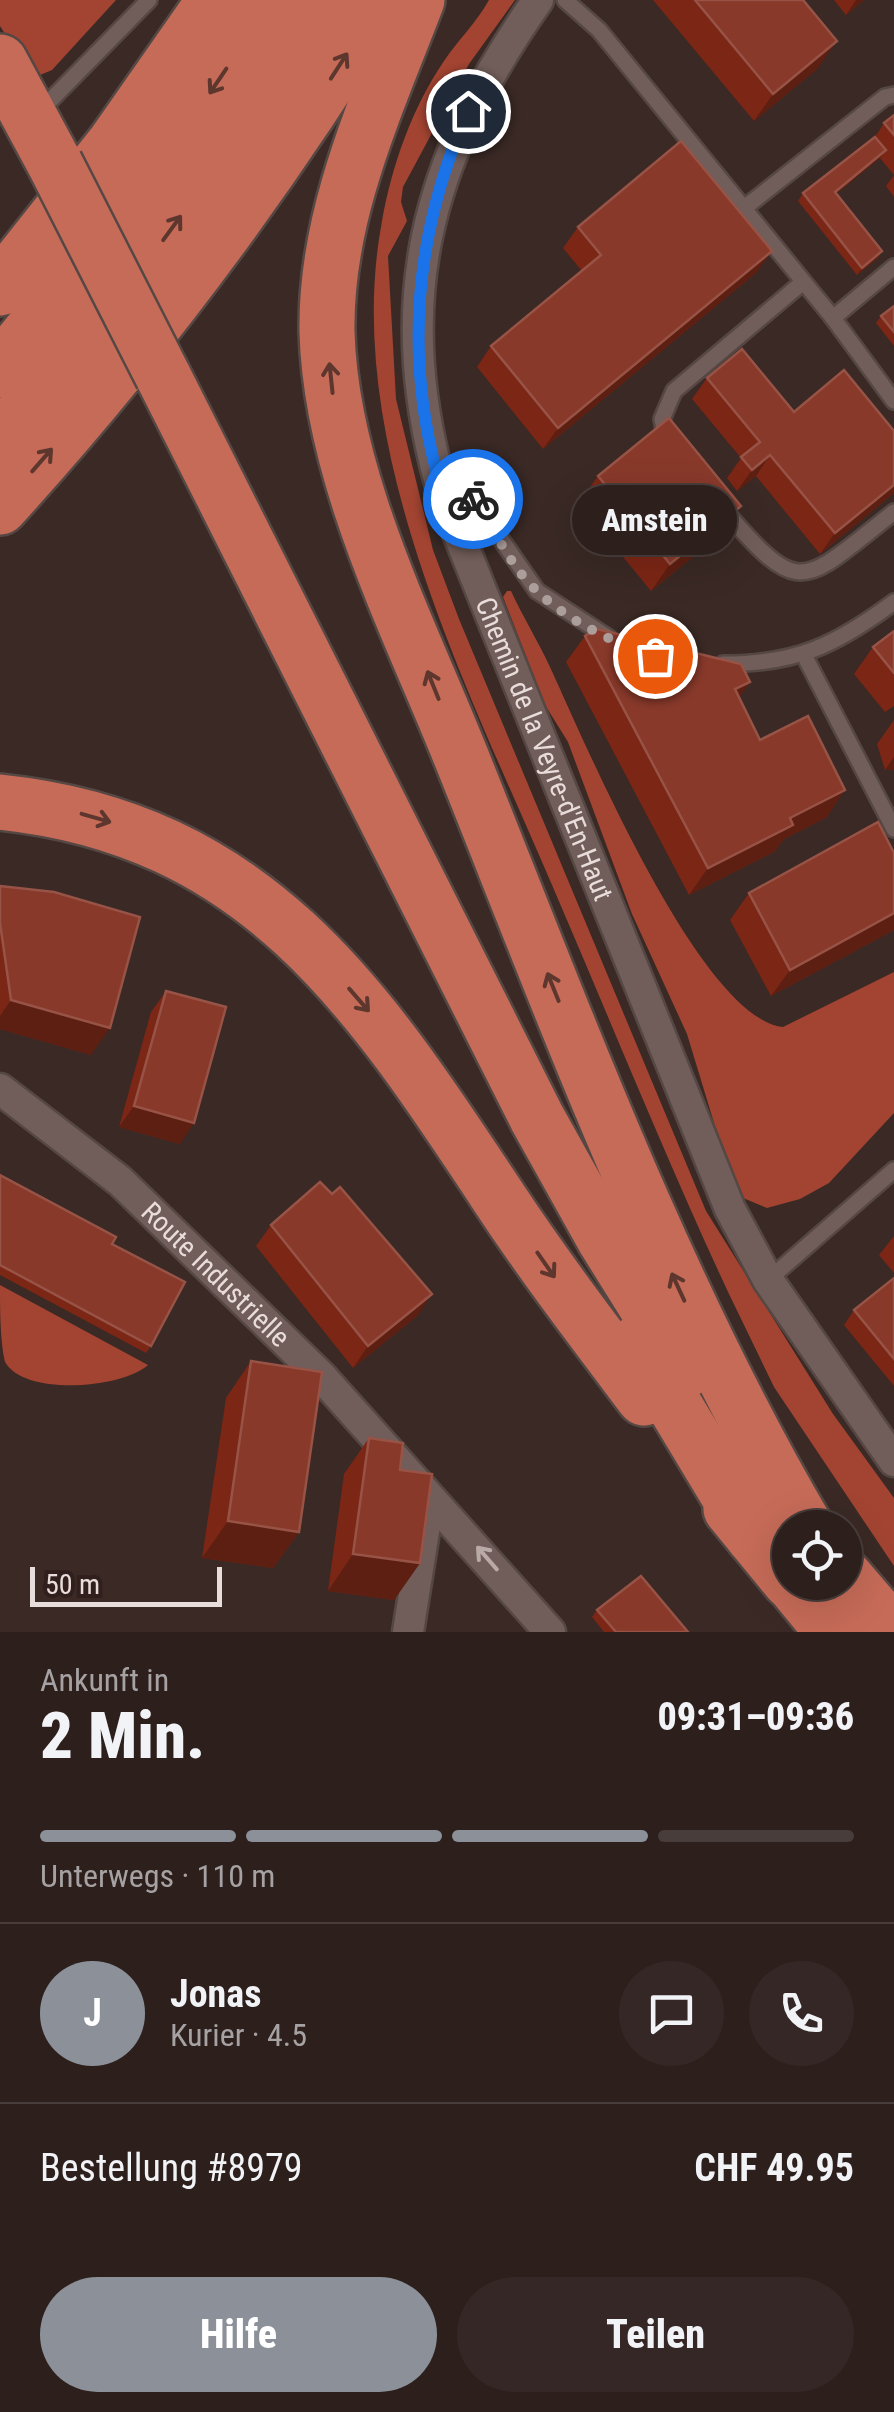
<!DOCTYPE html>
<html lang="de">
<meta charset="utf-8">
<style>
body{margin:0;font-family:"Roboto Condensed",sans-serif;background:#342725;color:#f1f3f6;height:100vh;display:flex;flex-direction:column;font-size:38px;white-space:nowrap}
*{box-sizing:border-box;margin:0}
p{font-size:32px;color:#a6a2a3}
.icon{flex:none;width:55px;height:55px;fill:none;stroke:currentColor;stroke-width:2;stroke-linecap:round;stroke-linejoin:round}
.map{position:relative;height:1632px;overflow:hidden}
.sheet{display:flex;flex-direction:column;background:#2c1f1c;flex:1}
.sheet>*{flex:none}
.fabs{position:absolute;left:772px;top:1510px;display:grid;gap:20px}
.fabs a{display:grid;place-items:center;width:90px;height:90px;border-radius:50%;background:#2c1f1c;box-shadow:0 10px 40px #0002,0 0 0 2px #483d3b;font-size:50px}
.scale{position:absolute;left:30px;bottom:25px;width:192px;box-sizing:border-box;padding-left:10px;border:5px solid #e9dddb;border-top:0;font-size:28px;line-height:35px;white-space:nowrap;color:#e9dddb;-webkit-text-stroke:8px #301f1c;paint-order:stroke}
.pin{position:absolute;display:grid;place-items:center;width:85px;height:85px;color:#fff;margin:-42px;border:5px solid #fff;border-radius:50%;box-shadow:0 2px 10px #0007}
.courier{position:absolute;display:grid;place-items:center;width:100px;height:100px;margin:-50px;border:8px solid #1a73e8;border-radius:50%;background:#fff;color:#222;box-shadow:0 2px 12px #0007}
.bubble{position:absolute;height:70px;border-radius:35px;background:#2c1f1c;box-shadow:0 10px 40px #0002,0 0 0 2px #483d3b;font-size:32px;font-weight:800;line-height:70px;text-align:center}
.overview em{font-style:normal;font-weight:800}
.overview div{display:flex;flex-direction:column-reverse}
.overview{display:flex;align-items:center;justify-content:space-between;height:170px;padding:0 40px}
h1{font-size:65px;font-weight:800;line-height:75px}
.bar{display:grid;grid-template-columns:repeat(4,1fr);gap:15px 10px;align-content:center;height:120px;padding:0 40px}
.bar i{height:12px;border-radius:8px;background:#483d3b}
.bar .active{background:#8c9099}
.bar p{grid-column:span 4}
.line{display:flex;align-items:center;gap:25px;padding:0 40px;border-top:2px solid #483d3b}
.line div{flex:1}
.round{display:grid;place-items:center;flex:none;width:105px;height:105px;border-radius:52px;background:#342725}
.primary-button{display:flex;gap:20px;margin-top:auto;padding:20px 40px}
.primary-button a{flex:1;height:115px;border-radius:60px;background:#8c9099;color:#fff;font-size:40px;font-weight:800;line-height:115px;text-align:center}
.primary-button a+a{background:#342725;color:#f1f3f6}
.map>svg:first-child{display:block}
.forest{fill:#a24431}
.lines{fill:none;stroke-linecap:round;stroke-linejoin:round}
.service-casing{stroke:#554743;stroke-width:20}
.minor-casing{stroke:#554743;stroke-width:35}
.motorway-casing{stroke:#554743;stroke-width:60}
.service{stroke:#715d59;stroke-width:15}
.minor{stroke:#715d59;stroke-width:30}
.motorway{stroke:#c66b58;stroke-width:55}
.motorway-bridge-casing{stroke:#554743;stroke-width:60;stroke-linecap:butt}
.motorway-bridge{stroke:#c66b58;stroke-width:55}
.wall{fill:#7c2615}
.shaded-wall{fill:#5d1f12}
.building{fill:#88392a;stroke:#975346;stroke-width:2.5}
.oneway{stroke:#5d362e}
.oneway2{stroke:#b9aaa7}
.done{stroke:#ac9e9b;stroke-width:10;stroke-dasharray:0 18}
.route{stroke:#1a73e8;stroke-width:12}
.labels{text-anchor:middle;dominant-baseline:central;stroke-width:8;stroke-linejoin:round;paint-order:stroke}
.street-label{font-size:28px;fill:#e9dddb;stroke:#301f1c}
</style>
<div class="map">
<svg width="894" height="1632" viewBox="0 0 894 1632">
<rect width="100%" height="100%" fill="#3a2925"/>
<g class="forest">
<polygon points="0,0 116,0 52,70 33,78 0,26"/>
<path d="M489,0h26l-46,64 -66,123 -2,15 6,19 -19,35 8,143 37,151 26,69 247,592 127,203 61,84v68l-120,-179 -45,-93c-63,-135 -118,-272 -177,-409 -84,-197 -212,-442 -170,-664 10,-56 30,-113 62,-160 14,-21 33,-39 45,-61z"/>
<path d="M507,591h4c12,26 27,50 39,76 34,73 150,351 233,360l111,-55v141l-65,70 -29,16 -33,9 -24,-10 -15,-15 -3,-24 -38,-125 -55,-120 -64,-172 -23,-37 -42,-108z"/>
<path d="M0,1285l148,80c-25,23 -123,32 -143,-3 -5,-20 -5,-54 -5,-77z"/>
</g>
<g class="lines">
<defs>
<g id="service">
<polyline points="565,0 599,30 833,318 894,401"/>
<polyline points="40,111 149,0"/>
<polyline points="743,209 885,97 894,95"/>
<polyline points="833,318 894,267"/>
<polyline points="666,439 662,419 674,391 803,282"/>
<polyline points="440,472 466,489 537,591 609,638"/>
<path d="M718,503c83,97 81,84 176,9"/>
<polyline points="804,655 894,829"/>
<path d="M723,664c74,0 113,-19 171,-62"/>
<polyline points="768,1280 894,1170"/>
</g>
<g id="minor">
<path id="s1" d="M538,0c-115,164 -151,305 -93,501l285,708 38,71 126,181"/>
<path id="s2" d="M0,1089l120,92 201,195 229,256"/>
<polyline points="408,1632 425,1525"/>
</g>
<g id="motorway">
<path d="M417,0c-41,107 -92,215 -90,332 4,148 85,300 139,437 103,258 199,518 340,759"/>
<polyline points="0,62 55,164"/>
<polyline points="0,288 115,143 215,0"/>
<polyline points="0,370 112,232 272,0"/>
<polyline points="163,376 537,1118 605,1240 686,1370"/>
<path d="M0,441c119,-140 230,-286 329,-441"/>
<path d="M0,507c142,-156 270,-327 380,-507"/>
<path d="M0,802c259,27 369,199 501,399 45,68 94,132 143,197"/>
<polyline points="637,1343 753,1536"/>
<polyline points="731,1509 790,1581"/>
<polyline points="845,1577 892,1632"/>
<polyline points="792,1582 833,1632"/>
</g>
</defs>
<use href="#service" class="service-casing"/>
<use href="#minor" class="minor-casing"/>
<use href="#motorway" class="motorway-casing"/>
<use href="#service" class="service"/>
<use href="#minor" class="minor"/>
<use href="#motorway" class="motorway"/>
<defs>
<polyline id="motorway-bridge" points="55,164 163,376"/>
</defs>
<use href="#motorway-bridge" class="motorway-bridge-casing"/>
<use href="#motorway-bridge" class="motorway-bridge"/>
</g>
<g class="wall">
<polygon points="653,0 803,0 818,68 754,121"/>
<polygon points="834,0 864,0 846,15"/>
<polygon points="894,115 894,197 886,186 894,175 880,158 836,194 882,251 877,259 857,275 798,201 803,193 875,137 884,123"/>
<polygon points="578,227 757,272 543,449 477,367 491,346 582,271 563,248"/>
<polygon points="894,306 894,346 876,323 881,316"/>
<polygon points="707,378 794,412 894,493 820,554 756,476 737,491 727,478 741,458 692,399"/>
<polygon points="598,476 741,506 722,533 651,591 579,503"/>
<polygon points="894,631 894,706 885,712 854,674 873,647"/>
<polygon points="585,636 750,682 739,697 760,740 827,817 784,839 774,852 689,895 566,662"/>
<polygon points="894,720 894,770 885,770 877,744"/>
<polygon points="894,853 894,930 771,996 730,920 749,893"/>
<polygon points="0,886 91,1055 0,1029"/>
<polygon points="166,991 180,1144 119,1127 151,1012"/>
<polygon points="0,1175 112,1244 151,1346 146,1353 0,1275"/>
<polygon points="271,1225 418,1315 353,1368 256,1246"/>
<polygon points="894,1236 894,1273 879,1255"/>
<polygon points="894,1278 894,1386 844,1325 854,1310"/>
<polygon points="251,1361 299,1532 273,1568 202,1558 226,1398"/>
<polygon points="369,1438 400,1470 420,1563 394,1600 328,1591 344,1474"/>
<polygon points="597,1610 688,1632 604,1632 592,1617"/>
</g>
<g class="shaded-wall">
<polygon points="856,0 864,0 846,15"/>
<polygon points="837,41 818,68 754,121 773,94"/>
<polygon points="886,150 880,158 830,199 835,192"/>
<polygon points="772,251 757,272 543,449 558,428"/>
<polygon points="882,251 877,259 857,275 862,268"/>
<polygon points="770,455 756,476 737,491 752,470"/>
<polygon points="894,485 894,493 820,554 835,533"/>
<polygon points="741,506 722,533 651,591 670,564"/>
<polygon points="750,682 731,709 735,689"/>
<polygon points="894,757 894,770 885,770"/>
<polygon points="845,790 827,817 784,839 774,852 689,895 708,868 790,818"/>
<polygon points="894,913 894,930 771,996 790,970"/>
<polygon points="11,1000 110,1028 91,1055 0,1029 0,1016"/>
<polygon points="134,1106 194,1123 180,1144 119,1127"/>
<polygon points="432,1294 418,1315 353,1368 368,1346"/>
<polygon points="228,1521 299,1532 273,1568 202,1558"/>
<polygon points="353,1554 420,1563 394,1600 328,1591"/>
</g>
<g class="building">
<polygon points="695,0 803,0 837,41 773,94"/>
<polygon points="894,115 894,135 884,123"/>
<polygon points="875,137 886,150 835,192 882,251 862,268 803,193"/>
<polygon points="681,141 772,251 558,428 491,346 601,255 578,227"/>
<polygon points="894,306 894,332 881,316"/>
<polygon points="742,349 794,412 844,370 894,431 894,485 835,533 770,455 752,470 741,457 760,442 707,378"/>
<polygon points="669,418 741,506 670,564 598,476"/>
<polygon points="597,629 741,664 750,682 735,689 760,740 808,716 845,790 790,818 793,825 708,868 585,636"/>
<polygon points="894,631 894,673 873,647"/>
<polygon points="878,822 894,853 894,913 790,970 749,893"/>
<polygon points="0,886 54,892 140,917 110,1028 11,1000 0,923"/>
<polygon points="166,991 226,1007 194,1123 134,1106"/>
<polygon points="0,1175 116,1237 112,1244 185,1282 151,1346 0,1265"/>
<polygon points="320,1182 332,1194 340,1187 432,1294 368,1346 271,1225"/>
<polygon points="894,1278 894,1359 854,1310"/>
<polygon points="251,1361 322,1372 299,1532 228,1521"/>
<polygon points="369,1438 403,1443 400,1470 432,1474 420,1563 353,1554"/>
<polygon points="641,1576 688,1632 616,1632 597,1610"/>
</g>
<defs><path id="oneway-shaft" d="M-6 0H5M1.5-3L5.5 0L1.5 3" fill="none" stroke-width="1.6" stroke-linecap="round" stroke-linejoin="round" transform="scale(2.5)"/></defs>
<g class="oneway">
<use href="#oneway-shaft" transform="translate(339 66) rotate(-57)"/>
<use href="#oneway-shaft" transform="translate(218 81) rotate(124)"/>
<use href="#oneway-shaft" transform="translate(172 228) rotate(-54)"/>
<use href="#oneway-shaft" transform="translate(331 378) rotate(-96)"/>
<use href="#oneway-shaft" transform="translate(42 460) rotate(-49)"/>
<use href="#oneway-shaft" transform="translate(433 685) rotate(-112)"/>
<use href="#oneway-shaft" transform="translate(96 818) rotate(16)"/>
<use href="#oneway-shaft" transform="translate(553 987) rotate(-112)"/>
<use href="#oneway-shaft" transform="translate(359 1000) rotate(49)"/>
<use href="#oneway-shaft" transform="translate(546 1265) rotate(55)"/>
<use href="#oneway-shaft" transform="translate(678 1287) rotate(-115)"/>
</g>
<use class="oneway2" href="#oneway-shaft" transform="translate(487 1558) rotate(-131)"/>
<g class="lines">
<path class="done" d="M473,499c17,23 29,49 46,72 32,42 86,69 136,85"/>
<path class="route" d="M468,111c-51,116 -64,236 -32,359l37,29"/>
</g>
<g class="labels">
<g class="street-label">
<text stroke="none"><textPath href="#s1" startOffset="798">Chemin de la Veyre-d'En-Haut</textPath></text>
<text stroke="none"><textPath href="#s2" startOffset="285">Route Industrielle</textPath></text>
</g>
</g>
</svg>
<div class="fabs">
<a><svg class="icon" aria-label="locate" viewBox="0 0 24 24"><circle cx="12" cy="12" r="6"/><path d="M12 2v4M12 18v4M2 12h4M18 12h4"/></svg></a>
</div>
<div class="scale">50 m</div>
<div class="pin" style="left:655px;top:656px;background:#ea580c"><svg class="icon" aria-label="bag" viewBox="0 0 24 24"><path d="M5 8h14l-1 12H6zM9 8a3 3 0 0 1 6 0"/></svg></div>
<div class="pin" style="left:468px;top:111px;background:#1f2937"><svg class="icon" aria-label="home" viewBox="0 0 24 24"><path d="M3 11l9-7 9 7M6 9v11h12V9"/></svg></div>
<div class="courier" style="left:473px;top:499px"><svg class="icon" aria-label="bike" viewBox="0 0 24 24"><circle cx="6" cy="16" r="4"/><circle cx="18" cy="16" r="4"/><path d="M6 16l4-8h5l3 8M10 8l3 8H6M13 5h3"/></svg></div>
<div class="bubble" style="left:572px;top:485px;width:165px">Amstein</div>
</div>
<section class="sheet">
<div class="overview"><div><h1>2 Min.</h1><p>Ankunft in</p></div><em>09:31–09:36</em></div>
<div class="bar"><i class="active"></i><i class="active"></i><i class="active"></i><i></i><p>Unterwegs · 110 m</p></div>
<div class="line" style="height:180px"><b class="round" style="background:#8c9099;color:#fff">J</b><div><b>Jonas</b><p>Kurier · 4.5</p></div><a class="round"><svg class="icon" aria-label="chat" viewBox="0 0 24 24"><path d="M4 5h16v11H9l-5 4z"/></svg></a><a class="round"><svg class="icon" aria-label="phone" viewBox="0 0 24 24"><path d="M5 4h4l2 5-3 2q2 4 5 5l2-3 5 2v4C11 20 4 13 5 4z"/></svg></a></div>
<div class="line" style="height:130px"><div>Bestellung #8979</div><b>CHF 49.95</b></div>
<div class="primary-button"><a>Hilfe</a><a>Teilen</a></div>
</section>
